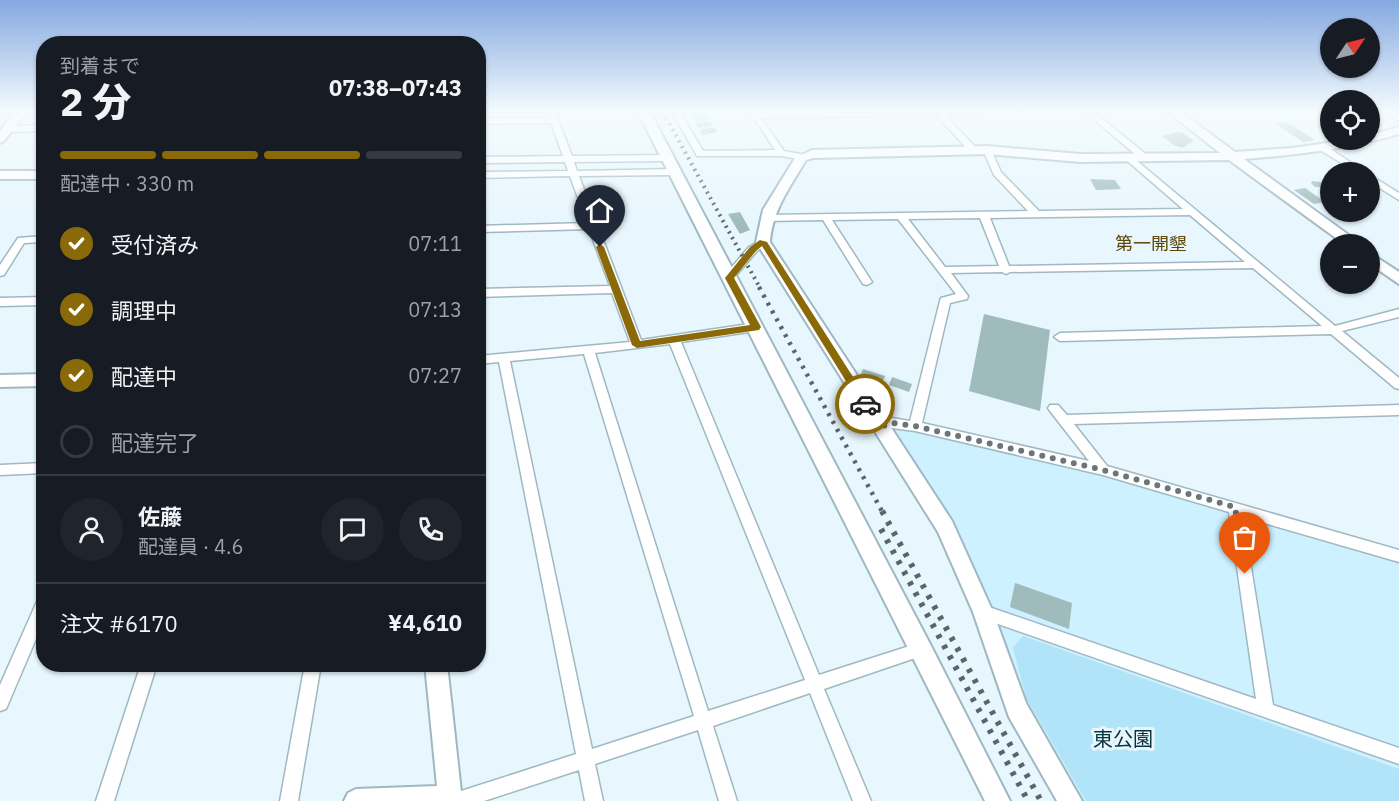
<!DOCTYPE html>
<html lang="ja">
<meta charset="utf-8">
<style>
body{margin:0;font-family:"IBM Plex Sans","Noto Sans JP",sans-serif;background:#20242c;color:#f1f3f6;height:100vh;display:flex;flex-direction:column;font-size:22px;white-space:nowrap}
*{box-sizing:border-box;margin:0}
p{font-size:20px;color:#9ea1a6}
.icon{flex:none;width:33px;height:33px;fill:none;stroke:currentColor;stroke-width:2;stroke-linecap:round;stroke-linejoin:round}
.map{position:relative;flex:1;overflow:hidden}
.panel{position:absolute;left:36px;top:36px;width:450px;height:636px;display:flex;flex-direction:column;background:#171b24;border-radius:24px;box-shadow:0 2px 4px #0004}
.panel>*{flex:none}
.needle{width:39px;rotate:55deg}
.fabs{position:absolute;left:1320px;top:18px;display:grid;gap:12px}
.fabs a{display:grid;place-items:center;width:60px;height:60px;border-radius:50%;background:#171b24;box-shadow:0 2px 4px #0004;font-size:30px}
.pin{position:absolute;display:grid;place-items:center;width:51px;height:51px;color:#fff;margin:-62px -26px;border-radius:50% 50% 50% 0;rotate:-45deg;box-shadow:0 0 6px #0007}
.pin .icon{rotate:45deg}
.courier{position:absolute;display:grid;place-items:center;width:60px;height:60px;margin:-30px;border:4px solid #8a6908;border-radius:50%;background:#fff;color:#222;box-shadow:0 2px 8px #0007}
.overview em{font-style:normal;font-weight:800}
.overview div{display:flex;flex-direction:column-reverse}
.overview{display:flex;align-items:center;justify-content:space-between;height:102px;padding:0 24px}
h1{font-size:39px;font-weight:800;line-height:45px}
.bar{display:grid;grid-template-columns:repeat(4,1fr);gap:9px 6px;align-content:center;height:72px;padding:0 24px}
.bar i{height:8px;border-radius:4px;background:#363941}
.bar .selected{background:#8a6908}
.bar p{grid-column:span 4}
.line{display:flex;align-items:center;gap:15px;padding:0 24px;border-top:2px solid #363941}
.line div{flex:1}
.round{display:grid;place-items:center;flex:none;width:63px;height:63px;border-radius:32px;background:#20242c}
ol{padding:0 24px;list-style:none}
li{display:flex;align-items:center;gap:18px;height:66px}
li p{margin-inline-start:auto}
li .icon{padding:6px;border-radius:50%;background:#8a6908;color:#fff;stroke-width:4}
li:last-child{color:#9ea1a6}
li i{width:33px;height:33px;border:3px solid #363941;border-radius:50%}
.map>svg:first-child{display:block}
.built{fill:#cef1ff}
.green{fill:#b1e4f8}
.building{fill:#9fbbbb}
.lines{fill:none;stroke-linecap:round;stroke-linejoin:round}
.street-casing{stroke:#9fb8c2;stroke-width:3}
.secondary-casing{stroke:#9fb8c2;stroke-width:4}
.street{fill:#fff;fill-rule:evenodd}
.secondary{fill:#fff;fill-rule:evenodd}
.rail-far2{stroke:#596569;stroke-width:4;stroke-dasharray:2 4.5;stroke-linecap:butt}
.rail-far1{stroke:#596569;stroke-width:4.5;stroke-dasharray:3 6;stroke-linecap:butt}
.rail{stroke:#596569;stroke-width:6;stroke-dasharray:4 8;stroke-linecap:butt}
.route{fill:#8a6908}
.done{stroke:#6a767a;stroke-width:6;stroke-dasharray:0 10.8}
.labels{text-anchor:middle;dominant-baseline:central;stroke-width:6;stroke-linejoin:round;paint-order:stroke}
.neighbourhood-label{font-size:18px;fill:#5c4505;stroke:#e7f7fd}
.near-park-label{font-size:20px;fill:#0b3340;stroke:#e7f7fd}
</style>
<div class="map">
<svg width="1399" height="801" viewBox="0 0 1399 801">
<rect width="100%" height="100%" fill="#e7f7fd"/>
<polygon class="built" points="892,423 1103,470 1399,556 1399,801 1070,801 983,612 879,427"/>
<polygon class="green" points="1023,636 1399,769 1399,801 1086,801 1026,698 1013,648"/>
<g class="building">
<polygon points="705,112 709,120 696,122 690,113"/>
<polygon points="710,121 713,126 698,128 695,123"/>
<polygon points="1287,122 1315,140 1303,142 1276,124"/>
<polygon points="714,127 718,132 703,135 699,130"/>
<polygon points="1178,132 1183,133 1193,140 1192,142 1182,148 1174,145 1162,136"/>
<polygon points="1090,179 1115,180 1121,189 1096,190"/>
<polygon points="1312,181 1321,182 1326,187 1315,187 1311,183"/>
<polygon points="1305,188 1325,202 1314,204 1294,190"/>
<polygon points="740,212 750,230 740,234 728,214"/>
<polygon points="984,314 1050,330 1040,411 969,391"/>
<polygon points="863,369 885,376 881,385 859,378"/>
<polygon points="892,377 912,384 909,392 889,385"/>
<polygon points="1015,583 1072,603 1069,629 1010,607"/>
</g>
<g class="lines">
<defs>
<g id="street">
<path d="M547,112h8l17,44 94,-1 4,3 -4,3 -92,1 3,9 96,-2 4,3 -4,3 -94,1 62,164 115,-17 6,4 -6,4 -75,11 138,333 103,-33 5,2 3,5 -3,5 -103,35 47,112h-18l-43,-108 -97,33 24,75h-18l-21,-71 -103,34 8,37h-18l-6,-31 -95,31h-35l3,-6 6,-3 118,-38 -77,-392 -21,2v-8l152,-14 -18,-49 -134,4v-8l132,-3 -21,-57 -111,3v-6l109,-3 -17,-47 -92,2v-6l90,-1 -3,-9 -87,1v-6l85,-1 -12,-33 -73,1v-5l71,-1zM670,344l135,336 -97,31 -113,-358zM584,354l110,362 -102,33 -82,-388z"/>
<polygon points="672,112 680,112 703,151 775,150 750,112 985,112 981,114 945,115 977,149 977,153 971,153 936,115 761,118 784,151 806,155 806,159 803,160 781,156 697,156"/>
<polygon points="1085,112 1094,112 1148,156 1148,160 1142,160"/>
<polygon points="1383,112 1393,112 1399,116 1399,121"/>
<polygon points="44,125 44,131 8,132 4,129 8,126"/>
<polygon points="1323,145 1326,146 1365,172 1356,172 1320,150 1319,148"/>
<path d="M987,147l4,3 10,22 38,39 144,-2 -59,-51 7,-2 204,170 64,-17v8l-57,14 57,47v11l-4,-1 -64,-54 -271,7 -6,-4 6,-4 262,-7 -69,-58 -243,4 -4,2 -4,-2 -51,1 17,23 -1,3 -17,4 -28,120 167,38 -39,-50 -2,-3 2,-3h8l9,10 332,-10v10l-325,9 33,42 292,84v12l-156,-45 30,188 126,43v16l-421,-147 -2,-5 2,-5 5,-2 273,94 -27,-187 -126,-37 -188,-44 -23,-3 -13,4 -4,-2 -2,-3 2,-3 17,-6 18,3 30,-120 1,-3 15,-4 -58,-75 -66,1 40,62 -5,3 -4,-1 -40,-64 -57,1 -5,-3 5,-3 262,-4 -34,-36 -11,-25zM1190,215l55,47 -236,4 -19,-48zM980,218l19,48 -54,1 -37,-48z"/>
<polygon points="1370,175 1399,193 1399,200 1370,182"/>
<polygon points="44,236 44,242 24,243 4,275 0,276 0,265 18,238"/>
<polygon points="763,239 766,240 766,244 757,251 733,279 725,279 724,277 725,275 749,247"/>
<polygon points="44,297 44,305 0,306 0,298"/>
<polygon points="44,463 44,473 0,475 0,465"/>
<polygon points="44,595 44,620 6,709 0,711 0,685 39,597"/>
<polygon points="141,664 157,664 114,801 96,801"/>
<polygon points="305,664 321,664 298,801 280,801"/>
</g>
<g id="secondary">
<polygon points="15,112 27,112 4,141 0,143 0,131"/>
<polygon points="638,112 650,112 929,642 1010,801 985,801"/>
<path d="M1168,112h13l54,40 58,-4 55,-8h22v-5l29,-8v7c-50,15 -103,21 -155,25l113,82 1,3h-14l-115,-84 -149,2 -93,-8 -174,4 -7,2c-16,27 -34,51 -36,82l182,279 41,91 33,91 56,98h-25l-48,-84 -36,-105 -35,-80 -182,-290 7,-32 32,-52 17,-8 175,-4 93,8 140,-1z"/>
<rect x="0" y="171" width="44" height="8"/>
<polygon points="1370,253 1399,272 1399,284 1370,264"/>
<polygon points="44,374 44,386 0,387 0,375"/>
<polygon points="425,664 447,664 462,801 344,801 348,793 356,789 437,786"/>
</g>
</defs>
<use href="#street" class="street-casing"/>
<use href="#secondary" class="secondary-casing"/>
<use href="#street" class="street"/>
<use href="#secondary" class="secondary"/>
<polyline class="rail-far2" points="663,112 760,288"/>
<polyline class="rail-far1" points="759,287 883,513"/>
<g class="rail">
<polyline points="882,511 1041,801"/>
<polyline points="881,529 1028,801"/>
</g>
</g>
<linearGradient id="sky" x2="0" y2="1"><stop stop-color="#84a8e0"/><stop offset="0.5" stop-color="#f4fbfe"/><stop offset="1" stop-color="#f4fbfe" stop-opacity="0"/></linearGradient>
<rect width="1399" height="224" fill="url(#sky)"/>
<polygon class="route" points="760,240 767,242 869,402 869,407 862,407 762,246 756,251 734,278 761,327 759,330 637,348 632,345 596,247 600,244 604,247 640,341 750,325 725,278 750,247"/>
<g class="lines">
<polyline class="done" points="865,404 879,427 892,423 915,426 1103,470 1235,507 1245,574"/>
</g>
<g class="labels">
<g class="neighbourhood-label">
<text x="1151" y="243">第一開墾</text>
</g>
<g class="near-park-label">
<text x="1123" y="738">東公園</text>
</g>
</g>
</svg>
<div class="fabs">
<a><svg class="needle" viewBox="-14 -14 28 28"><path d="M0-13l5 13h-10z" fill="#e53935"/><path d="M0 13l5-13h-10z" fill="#9ea1a6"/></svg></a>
<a><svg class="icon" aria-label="locate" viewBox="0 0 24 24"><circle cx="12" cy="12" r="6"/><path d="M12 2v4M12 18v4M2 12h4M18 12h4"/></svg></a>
<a>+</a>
<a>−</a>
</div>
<div class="pin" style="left:1245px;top:574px;background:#ea580c"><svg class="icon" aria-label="bag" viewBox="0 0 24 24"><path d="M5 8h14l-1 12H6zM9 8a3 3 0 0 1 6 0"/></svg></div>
<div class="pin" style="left:600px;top:247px;background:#1f2937"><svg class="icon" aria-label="home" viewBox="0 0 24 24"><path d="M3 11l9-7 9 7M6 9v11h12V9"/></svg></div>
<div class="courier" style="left:865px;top:404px"><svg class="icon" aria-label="car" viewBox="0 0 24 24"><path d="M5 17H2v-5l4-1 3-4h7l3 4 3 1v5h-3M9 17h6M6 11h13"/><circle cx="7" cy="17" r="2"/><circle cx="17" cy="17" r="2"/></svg></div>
<section class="panel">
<div class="overview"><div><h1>2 分</h1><p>到着まで</p></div><em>07:38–07:43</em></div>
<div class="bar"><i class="selected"></i><i class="selected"></i><i class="selected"></i><i></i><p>配達中 · 330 m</p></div>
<ol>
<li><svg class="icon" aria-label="check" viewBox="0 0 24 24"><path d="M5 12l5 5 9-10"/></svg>受付済み<p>07:11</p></li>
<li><svg class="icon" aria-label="check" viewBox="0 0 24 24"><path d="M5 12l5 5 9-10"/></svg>調理中<p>07:13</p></li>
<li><svg class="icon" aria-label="check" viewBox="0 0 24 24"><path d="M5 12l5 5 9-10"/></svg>配達中<p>07:27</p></li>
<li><i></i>配達完了</li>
</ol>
<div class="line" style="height:108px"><a class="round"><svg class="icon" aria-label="person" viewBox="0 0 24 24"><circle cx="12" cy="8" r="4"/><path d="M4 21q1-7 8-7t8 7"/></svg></a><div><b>佐藤</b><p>配達員 · 4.6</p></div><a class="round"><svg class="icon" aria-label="chat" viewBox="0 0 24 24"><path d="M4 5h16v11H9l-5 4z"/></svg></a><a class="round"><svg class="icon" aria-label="phone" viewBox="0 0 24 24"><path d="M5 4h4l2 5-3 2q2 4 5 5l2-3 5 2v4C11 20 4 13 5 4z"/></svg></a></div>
<div class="line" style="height:78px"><div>注文 #6170</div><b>¥4,610</b></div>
</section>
</div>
